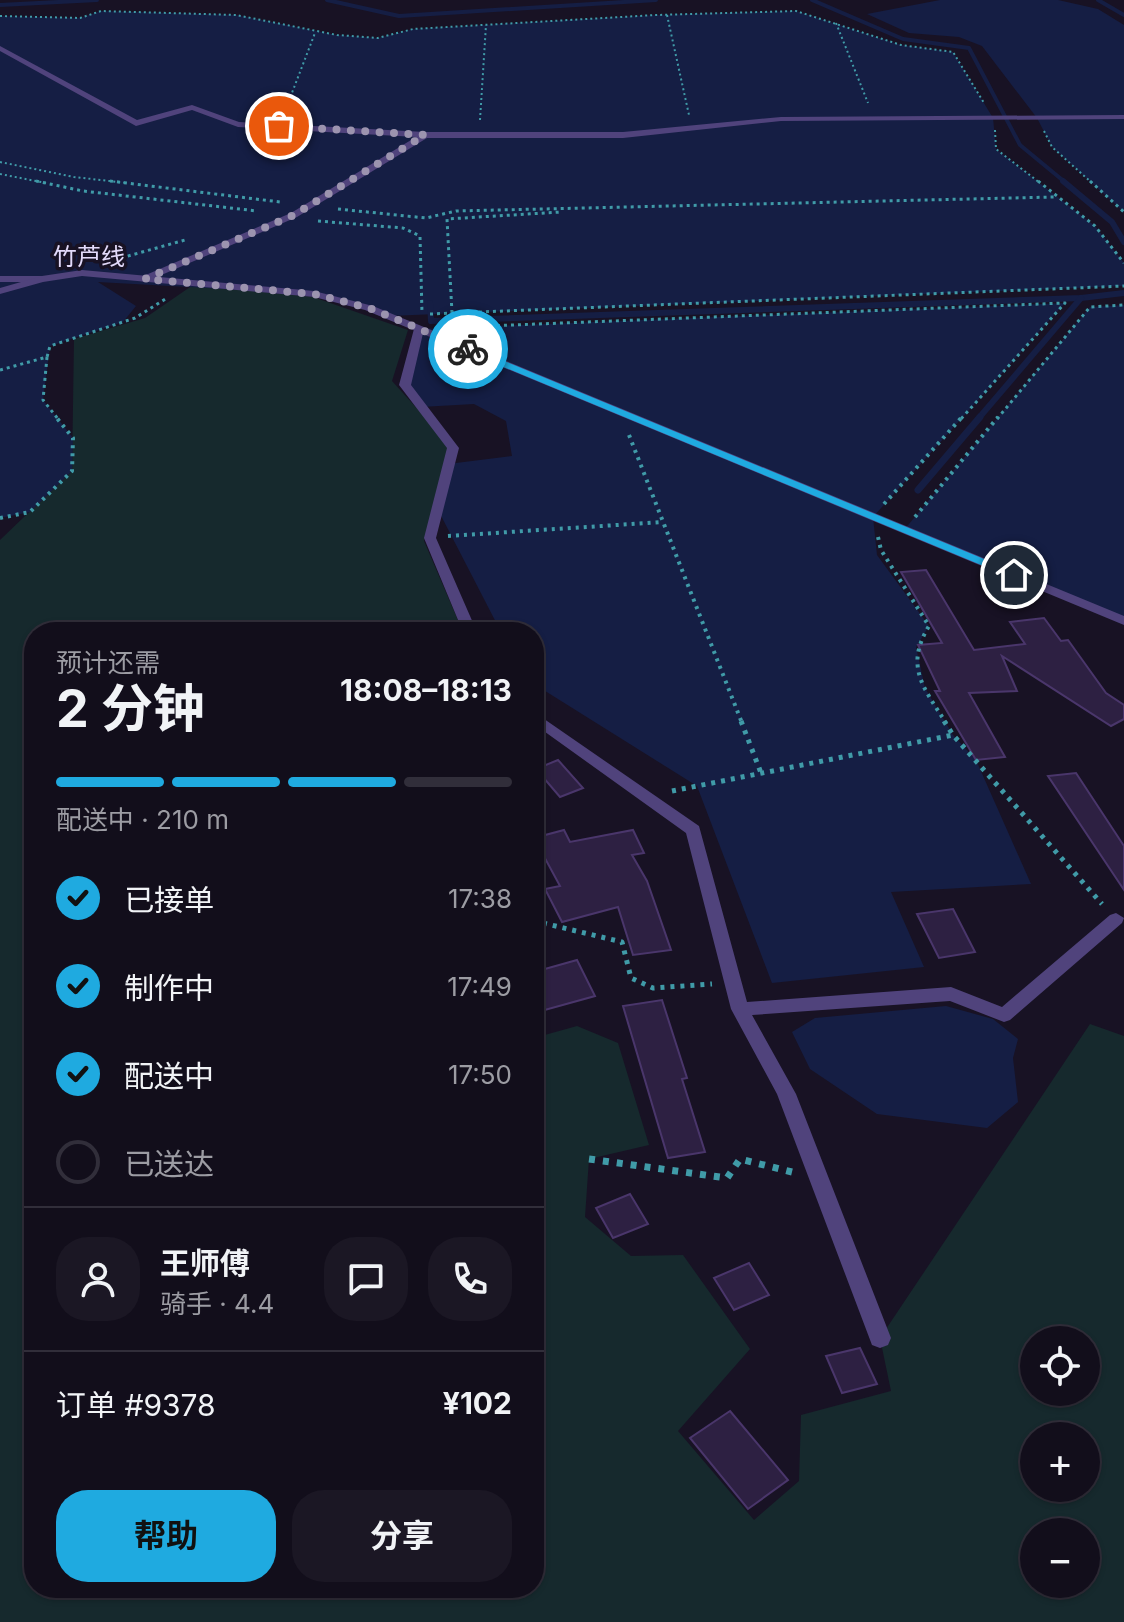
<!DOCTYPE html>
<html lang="zh">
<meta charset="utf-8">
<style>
body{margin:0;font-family:Inter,"Noto Sans SC",sans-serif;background:#1b1724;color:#f1f3f6;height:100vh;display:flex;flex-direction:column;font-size:30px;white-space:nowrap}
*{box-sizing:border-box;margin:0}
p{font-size:26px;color:#9c9ca3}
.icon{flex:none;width:44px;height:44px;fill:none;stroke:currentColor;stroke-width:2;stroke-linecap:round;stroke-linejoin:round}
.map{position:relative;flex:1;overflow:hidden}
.sheet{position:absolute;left:24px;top:622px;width:520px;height:976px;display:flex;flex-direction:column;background:#120e1b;border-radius:32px;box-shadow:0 2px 6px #0004,0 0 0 2px #312e3a}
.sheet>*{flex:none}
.tools{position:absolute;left:1020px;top:1326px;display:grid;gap:16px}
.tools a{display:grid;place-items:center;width:80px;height:80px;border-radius:50%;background:#120e1b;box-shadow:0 2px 6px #0004,0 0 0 2px #312e3a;font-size:40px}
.pin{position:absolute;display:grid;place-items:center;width:68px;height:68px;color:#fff;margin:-34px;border:4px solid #fff;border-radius:50%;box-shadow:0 2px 8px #0007}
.courier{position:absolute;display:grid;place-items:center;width:80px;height:80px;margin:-40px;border:6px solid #1faae0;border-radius:50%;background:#fff;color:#222;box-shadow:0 2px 10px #0007}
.summary em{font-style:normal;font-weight:700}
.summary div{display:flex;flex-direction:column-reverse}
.summary{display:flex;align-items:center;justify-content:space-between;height:136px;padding:0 32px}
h1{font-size:52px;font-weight:700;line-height:60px}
.bar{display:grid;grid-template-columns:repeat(4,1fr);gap:12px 8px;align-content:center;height:96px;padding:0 32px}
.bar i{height:10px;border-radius:6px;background:#312e3a}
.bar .active{background:#1faae0}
.bar p{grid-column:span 4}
.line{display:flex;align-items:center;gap:20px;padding:0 32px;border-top:2px solid #312e3a}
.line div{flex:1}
.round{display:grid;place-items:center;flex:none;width:84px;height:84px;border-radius:32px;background:#1b1724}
ol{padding:0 32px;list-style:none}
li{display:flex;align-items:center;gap:24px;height:88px}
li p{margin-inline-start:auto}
li .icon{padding:8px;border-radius:50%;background:#1faae0;color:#111;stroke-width:4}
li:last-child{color:#9c9ca3}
li i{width:44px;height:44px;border:4px solid #312e3a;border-radius:50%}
.button{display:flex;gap:16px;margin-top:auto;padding:16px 32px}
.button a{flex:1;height:92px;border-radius:32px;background:#1faae0;color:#111;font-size:32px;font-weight:700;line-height:92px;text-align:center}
.button a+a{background:#1b1724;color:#f1f3f6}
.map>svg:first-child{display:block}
.green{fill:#16292d;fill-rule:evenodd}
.water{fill:#151e44}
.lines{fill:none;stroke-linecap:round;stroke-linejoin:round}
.stream-far2{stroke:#151e44;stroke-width:4}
.stream-far1{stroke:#151e44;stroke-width:6}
.stream{stroke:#151e44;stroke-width:7}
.building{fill:#2d2042;stroke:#4a366b;stroke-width:2}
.path-far4{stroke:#409ba8;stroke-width:2;stroke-dasharray:2 3;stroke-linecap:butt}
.path-far3{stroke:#409ba8;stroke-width:3;stroke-dasharray:3 4;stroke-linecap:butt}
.path-far2{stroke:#409ba8;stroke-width:4;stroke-dasharray:3 5;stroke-linecap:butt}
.path-far1{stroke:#409ba8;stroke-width:5;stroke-dasharray:4 6;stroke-linecap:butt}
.path{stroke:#409ba8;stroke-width:7;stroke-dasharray:6 8;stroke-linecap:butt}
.minor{fill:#50437c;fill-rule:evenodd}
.tertiary{fill:#50437c;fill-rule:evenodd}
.route{fill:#1faae0}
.done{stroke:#9c94af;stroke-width:8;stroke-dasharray:0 14.4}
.labels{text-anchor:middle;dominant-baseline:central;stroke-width:7;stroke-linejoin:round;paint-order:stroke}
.far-street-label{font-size:24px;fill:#e3dafa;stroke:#181224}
</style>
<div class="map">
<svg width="1124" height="1622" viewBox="0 0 1124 1622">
<rect width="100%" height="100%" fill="#181224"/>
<path class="green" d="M193,285l120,12 95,33 -16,51 61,67 -29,93 39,91h-429v956h500v-550l43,-12 41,17 31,102 -60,14 -4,58 46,39 52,-1 67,94 -72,82 76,89 45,-39 2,-66 90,-24 -11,-53 210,-314 34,12v586h-1124v-1082l72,-69 2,-132 71,-21zM1034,1340h52v52h-52zM1034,1436h52v52h-52zM1034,1532h52v52h-52z"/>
<g class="water">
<polygon points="940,0 1058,0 1098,9 1124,25 1124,212 1052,147 1037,118 982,46 959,37 909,33 867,14"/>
<polygon points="101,11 236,15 337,35 378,38 413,29 656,15 796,11 901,45 953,52 993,118 996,149 1095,226 1124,263 1124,286 389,316 314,294 98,282 136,306 123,322 50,346 43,400 73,438 72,471 30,512 0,518 0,16 80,18"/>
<polygon points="1065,303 873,517 877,555 929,626 916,647 925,688 953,735 976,760 1031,884 891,892 924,967 772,983 697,786 534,684 534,632 501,632 435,504 448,464 512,456 506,421 474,404 421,407 405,385 419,329"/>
<polygon points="1124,305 1124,621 904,530 1090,307"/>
<polygon points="946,1006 993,1019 1018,1039 1013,1058 1018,1102 987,1128 877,1114 810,1069 792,1032 815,1018"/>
</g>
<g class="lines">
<g class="stream-far2">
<polyline points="327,0 399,16 656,0"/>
<polyline points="812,0 903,39 969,48 1020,145 1066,183"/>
<polyline points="1098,0 1124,15"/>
<polyline points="0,5 97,0"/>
</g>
<g class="stream-far1">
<polyline points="1063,181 1112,222 1124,242"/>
<polyline points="430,303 431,321 1081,298 1124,293"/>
<polyline points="978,419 1081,298"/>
</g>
<polyline class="stream" points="918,490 980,417"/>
</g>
<g class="building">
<polygon points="926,570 974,650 1025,644 1010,622 1044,618 1061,641 1068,640 1106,693 1124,705 1124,719 1111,726 1002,656 1017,691 969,693 1005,757 976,760 935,691 940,691 918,645 942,643 901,572"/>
<polygon points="558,760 583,788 560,797 536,769"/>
<polygon points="1076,773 1124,846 1124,890 1048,776"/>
<polygon points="564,830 570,842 633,830 644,853 632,855 647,881 671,950 633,955 618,907 562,922 545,889 560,886 534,838"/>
<polygon points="953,909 975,952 939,958 917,914"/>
<polygon points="577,960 595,996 534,1013 534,972"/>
<polygon points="662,1000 687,1078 682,1079 705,1152 668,1158 623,1006"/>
<polygon points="630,1194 648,1224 613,1238 596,1208"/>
<polygon points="749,1263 769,1295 734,1310 714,1278"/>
<polygon points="860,1348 877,1384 842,1393 826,1356"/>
<polygon points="730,1411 788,1480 748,1509 690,1438"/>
</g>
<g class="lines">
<g class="path-far4">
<polyline points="667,15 689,115"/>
<polyline points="0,16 80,18 101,11 236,15 337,35 378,38 413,29 656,15 796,11 901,45 953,52 984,103"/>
<polyline points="836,23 868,103"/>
<polyline points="285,111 315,33"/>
<polyline points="480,120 486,25"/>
<polyline points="995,130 996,149 1040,183"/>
<polyline points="1044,131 1052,147 1092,183"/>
<polyline points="0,162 74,177 127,183"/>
<polyline points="0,174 46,183"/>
</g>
<g class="path-far3">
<polyline points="36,181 83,191 257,211"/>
<polyline points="110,181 280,202"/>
<polyline points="1038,181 1095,226 1124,263"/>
<polyline points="1090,181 1124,212"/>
<polyline points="338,209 426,218 456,211 1054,197"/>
<polyline points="318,221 403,228 420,236 422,313"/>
<polyline points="121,258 185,240"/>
<polyline points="452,313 447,219 561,212"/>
<polyline points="430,314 1124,286"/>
<polyline points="462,327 1065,303 961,419"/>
<polyline points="47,357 43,400 58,419"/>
<polyline points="0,370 47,357 50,346 135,318 167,298"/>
<polyline points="997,419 1090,307 1124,305"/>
</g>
<g class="path-far2">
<polyline points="629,435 742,723"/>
<polyline points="884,504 962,417"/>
<polyline points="915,517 998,417"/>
<polyline points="0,518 30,512 72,471 73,438 56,417"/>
<polyline points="448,536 663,522"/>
<path d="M878,537l3,13 48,76c-25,41 -5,62 17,97"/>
</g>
<g class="path-far1">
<polyline points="741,721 761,773"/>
<polyline points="944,721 953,735 1102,904"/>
<polyline points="672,791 953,735"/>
<polyline points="543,923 622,942 631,978 653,988 712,984"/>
</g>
<polyline class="path" points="589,1159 727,1178 740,1159 792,1172"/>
<g class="minor">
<polygon points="0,46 137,120 192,105 239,122 425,132 623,132 781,117 1124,115 1124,119 781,121 623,138 427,138 297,217 145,282 141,281 141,277 291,213 416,137 238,127 192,110 136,126 0,51"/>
<polygon points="0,276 42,276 47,279 42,282 0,282"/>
<polygon points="419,326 424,329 411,385 459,448 436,538 477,632 463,632 424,538 447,448 399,385 414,329"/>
<polygon points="534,712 699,826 747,1002 951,987 1002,1007 1110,915 1116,913 1124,918 1122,923 1010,1020 1004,1022 950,1001 752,1015 796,1094 891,1338 888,1345 880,1348 872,1345 777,1094 731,1009 686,833 534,724"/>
</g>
<polygon class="tertiary" points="82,270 314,291 373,306 1124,616 1124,625 365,310 314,297 82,276 43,282 0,294 0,288 42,276"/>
</g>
<polygon class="route" points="468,346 1018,573 1019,575 1010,577 465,351"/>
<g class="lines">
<polyline class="done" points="279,126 425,135 294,215 145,279 314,294 369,308 468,349"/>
</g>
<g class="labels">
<g class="far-street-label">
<text x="89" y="256">竹芦线</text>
</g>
</g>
</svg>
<div class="tools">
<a><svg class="icon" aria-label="locate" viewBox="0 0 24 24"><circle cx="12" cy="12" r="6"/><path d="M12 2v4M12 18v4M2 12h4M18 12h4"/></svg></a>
<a>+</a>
<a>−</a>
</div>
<div class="pin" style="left:279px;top:126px;background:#ea580c"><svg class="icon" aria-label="bag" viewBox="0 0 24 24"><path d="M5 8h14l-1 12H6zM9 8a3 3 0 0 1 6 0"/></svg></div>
<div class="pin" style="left:1014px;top:575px;background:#1f2937"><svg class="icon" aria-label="home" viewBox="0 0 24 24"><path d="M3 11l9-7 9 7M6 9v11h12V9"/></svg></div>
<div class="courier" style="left:468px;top:349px"><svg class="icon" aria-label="bike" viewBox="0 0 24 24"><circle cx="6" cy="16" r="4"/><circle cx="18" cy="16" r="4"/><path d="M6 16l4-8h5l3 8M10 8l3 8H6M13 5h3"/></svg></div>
<section class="sheet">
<div class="summary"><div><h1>2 分钟</h1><p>预计还需</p></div><em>18:08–18:13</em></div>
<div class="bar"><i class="active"></i><i class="active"></i><i class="active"></i><i></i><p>配送中 · 210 m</p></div>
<ol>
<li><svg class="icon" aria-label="check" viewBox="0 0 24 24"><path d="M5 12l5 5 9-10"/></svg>已接单<p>17:38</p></li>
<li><svg class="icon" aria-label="check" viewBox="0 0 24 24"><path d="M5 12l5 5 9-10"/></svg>制作中<p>17:49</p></li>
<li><svg class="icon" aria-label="check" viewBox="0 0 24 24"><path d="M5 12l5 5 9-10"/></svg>配送中<p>17:50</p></li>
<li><i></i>已送达</li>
</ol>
<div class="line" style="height:144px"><a class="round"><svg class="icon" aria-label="person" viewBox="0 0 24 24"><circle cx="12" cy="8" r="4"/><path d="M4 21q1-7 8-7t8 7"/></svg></a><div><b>王师傅</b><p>骑手 · 4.4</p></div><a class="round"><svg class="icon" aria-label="chat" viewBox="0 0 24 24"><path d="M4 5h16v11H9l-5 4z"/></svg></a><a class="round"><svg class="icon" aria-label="phone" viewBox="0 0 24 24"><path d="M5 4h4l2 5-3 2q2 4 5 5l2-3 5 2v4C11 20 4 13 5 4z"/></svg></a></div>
<div class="line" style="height:104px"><div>订单 #9378</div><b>¥102</b></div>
<div class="button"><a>帮助</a><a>分享</a></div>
</section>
</div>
